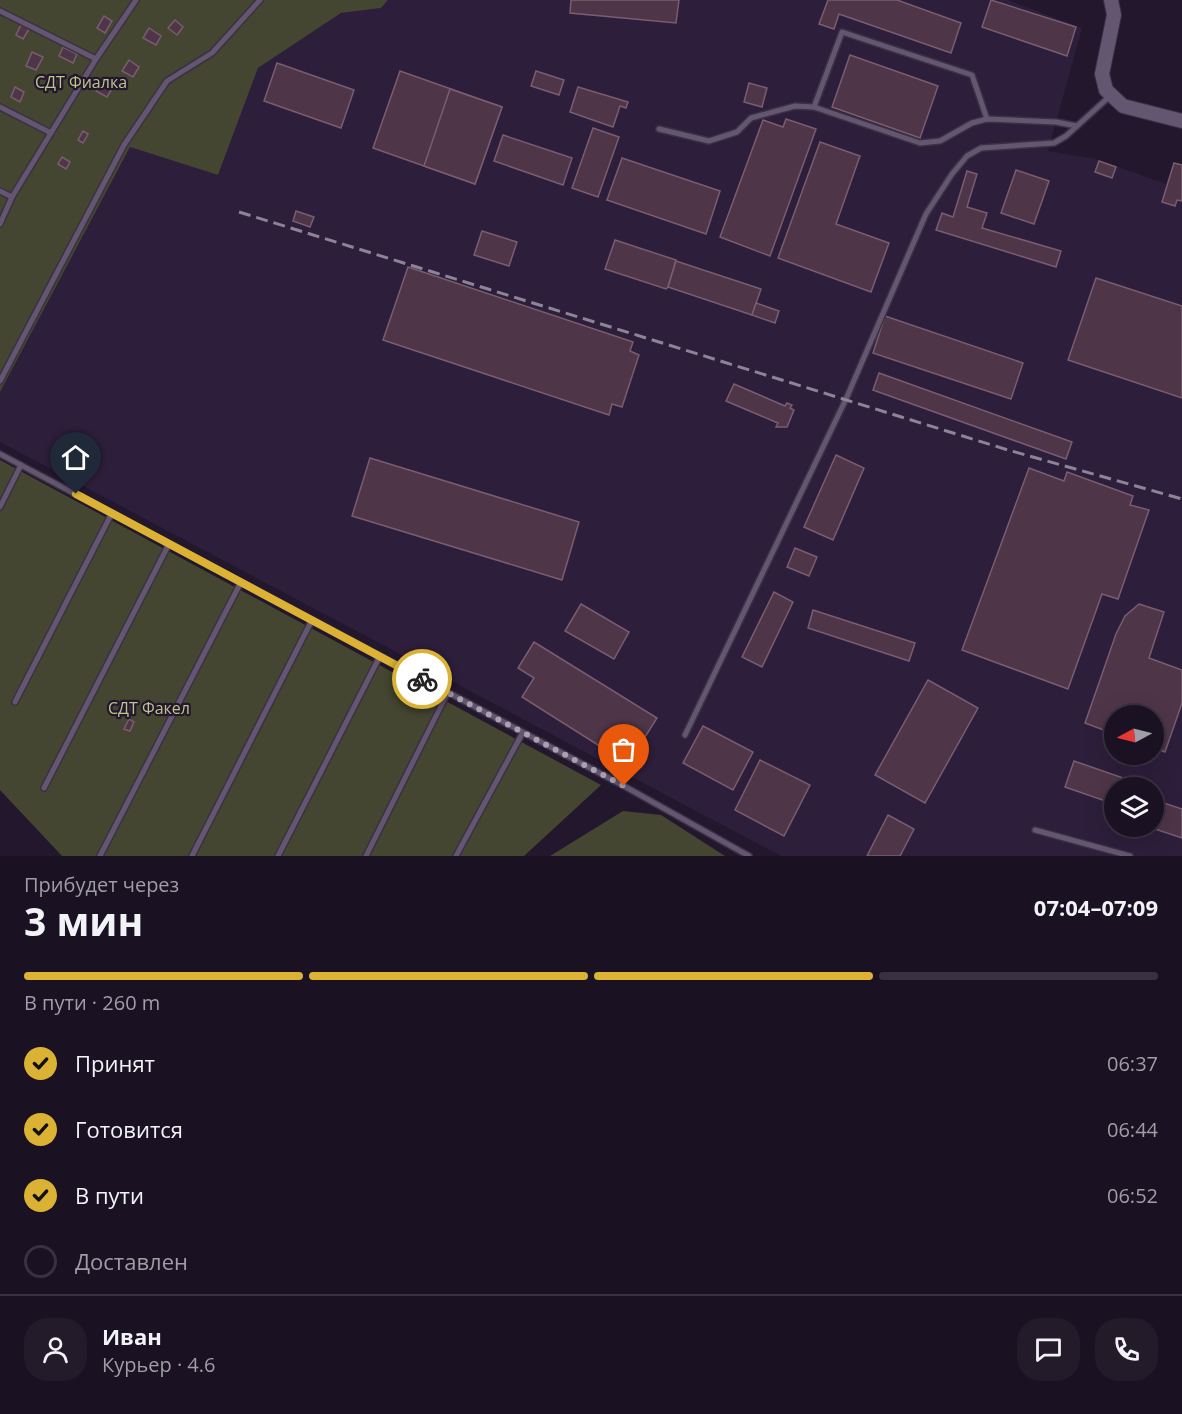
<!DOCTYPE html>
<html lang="ru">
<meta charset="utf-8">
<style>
body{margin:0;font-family:"Open Sans",sans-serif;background:#231a2a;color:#f1f3f6;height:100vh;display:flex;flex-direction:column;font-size:22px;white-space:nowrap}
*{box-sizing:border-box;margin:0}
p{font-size:20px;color:#9f9da5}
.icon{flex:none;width:33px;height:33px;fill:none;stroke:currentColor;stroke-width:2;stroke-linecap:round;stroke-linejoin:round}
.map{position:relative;height:856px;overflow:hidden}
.side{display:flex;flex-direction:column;background:#1a1122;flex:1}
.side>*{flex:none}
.needle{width:39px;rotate:263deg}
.buttons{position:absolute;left:1104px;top:705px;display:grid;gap:12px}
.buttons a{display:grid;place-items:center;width:60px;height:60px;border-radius:50%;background:#1a1122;box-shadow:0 6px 24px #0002,0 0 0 2px #383140;font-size:30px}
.pin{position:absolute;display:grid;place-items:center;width:51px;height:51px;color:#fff;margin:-62px -26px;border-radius:50% 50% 50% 0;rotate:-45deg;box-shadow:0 0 6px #0007}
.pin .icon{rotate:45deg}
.courier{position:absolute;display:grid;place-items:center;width:60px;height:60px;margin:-30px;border:4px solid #dbb233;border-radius:50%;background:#fff;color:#222;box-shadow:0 2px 8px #0007}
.head em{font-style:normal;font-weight:700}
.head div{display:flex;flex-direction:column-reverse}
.head{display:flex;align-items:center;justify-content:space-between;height:102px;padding:0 24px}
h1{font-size:39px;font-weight:700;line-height:45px}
.bar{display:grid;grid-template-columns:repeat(4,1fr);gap:9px 6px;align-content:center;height:72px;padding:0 24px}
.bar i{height:8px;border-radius:4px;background:#383140}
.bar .current{background:#dbb233}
.bar p{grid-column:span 4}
.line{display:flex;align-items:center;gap:15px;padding:0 24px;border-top:2px solid #383140}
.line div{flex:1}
.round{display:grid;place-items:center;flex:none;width:63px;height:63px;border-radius:24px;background:#231a2a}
ol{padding:0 24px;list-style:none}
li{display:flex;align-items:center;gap:18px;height:66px}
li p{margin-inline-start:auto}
li .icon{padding:6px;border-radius:50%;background:#dbb233;color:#111;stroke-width:4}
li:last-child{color:#9f9da5}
li i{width:33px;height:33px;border:3px solid #383140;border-radius:50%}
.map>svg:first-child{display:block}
.built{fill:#2d1e3b;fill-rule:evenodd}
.green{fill:#444631}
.building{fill:#4e3547;stroke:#795d71;stroke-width:1.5}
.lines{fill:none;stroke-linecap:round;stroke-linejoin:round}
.service-casing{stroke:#3b3143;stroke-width:8}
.tertiary-casing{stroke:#3b3143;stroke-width:16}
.service{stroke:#645671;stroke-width:5}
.tertiary{stroke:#645671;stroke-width:14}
.rail{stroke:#8e8497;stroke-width:3;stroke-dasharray:12 6;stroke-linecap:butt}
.done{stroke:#a9a0b2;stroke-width:6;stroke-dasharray:0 10.8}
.route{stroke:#dbb233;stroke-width:8}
.labels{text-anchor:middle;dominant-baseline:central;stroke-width:4.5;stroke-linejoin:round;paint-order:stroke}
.park-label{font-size:16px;fill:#bec58a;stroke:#23172e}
</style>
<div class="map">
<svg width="1182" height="856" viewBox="0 0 1182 856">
<rect width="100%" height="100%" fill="#23172e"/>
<path class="built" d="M388,0h620l74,28 -34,123 48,8 70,25 8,-21 8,2v691h-401l-781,-414v-50l130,-245 88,28 40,-107 83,-55 40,-5zM1114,716h40v38h-40zM1114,788h40v38h-40z"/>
<g class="green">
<polygon points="0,0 388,0 381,8 341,13 258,68 218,175 130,147 0,392"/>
<polygon points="0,460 601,785 524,856 62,856 0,790"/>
<polygon points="623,811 661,815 725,856 550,856"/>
</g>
<g class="building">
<polygon points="571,0 679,0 676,23 570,13"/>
<polygon points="828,0 897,0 961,23 951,53 839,14 834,29 819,24"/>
<polygon points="991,0 1076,27 1067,56 982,27"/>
<polygon points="104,16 112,21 105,33 97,28"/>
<polygon points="175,20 183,27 177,35 168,28"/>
<polygon points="21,25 29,29 23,39 16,35"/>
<polygon points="149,28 161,36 156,45 143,38"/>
<polygon points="63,47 77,54 73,63 59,56"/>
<polygon points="32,52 43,57 36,70 26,66"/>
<polygon points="850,55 938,86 920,138 832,107"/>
<polygon points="129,60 139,67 133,77 122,71"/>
<polygon points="277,63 354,90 341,128 264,101"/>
<polygon points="400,71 502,107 475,184 373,148"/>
<polygon points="536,71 564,80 559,95 531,86"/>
<polygon points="102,80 113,87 107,97 96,91"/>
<polygon points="749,83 767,88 762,107 744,102"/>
<polygon points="15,87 24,92 20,102 11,97"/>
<polygon points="578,87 628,102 626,108 620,106 613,127 570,112"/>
<polygon points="450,89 502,107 475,184 424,166"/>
<polygon points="786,119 816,129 770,256 720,237 763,120 783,127"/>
<polygon points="593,128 619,137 598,197 572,188"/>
<polygon points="83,131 88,134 83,143 78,140"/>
<polygon points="503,135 572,158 563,185 494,161"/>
<polygon points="820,142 860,156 836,224 889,243 871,292 778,258"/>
<polygon points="62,157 70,162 66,169 58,164"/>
<polygon points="622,158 720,191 706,234 607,200"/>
<polygon points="1099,161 1116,167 1112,178 1095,172"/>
<polygon points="1174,163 1182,165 1182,201 1177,200 1175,206 1162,202"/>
<polygon points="1016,170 1049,181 1034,224 1001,213"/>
<polygon points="967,171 977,174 967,207 987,213 982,228 1061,251 1056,267 936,230 942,213 953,217"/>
<polygon points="296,211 314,217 310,227 293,221"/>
<polygon points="482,231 517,242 509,266 474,255"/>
<polygon points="615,240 676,260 668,287 666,289 605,269"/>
<polygon points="676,261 761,289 752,315 668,287"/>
<polygon points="408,267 633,342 630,351 639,355 622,407 612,404 609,415 383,340"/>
<polygon points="1096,278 1182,306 1182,398 1068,360"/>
<polygon points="756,303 779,311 775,323 752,315"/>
<polygon points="885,316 1023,363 1011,399 873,353"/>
<polygon points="879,373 1072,442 1066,459 873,390"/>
<polygon points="734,384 785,406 787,403 792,405 790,408 794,410 787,427 776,427 778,423 726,401"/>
<polygon points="836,455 864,468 833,540 804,527"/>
<polygon points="370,458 579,522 562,580 352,516"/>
<polygon points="1029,468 1064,481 1067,472 1133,496 1130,505 1149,510 1118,599 1102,594 1068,689 962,650"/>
<polygon points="795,548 817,557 809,576 787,567"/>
<polygon points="774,592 793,602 762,667 742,657"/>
<polygon points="581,604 629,632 614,659 565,631"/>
<polygon points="1139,604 1164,612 1149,658 1182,670 1182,703 1165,752 1154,748 1154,716 1114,716 1114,734 1085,723 1116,634 1125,616"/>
<polygon points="813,610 915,643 909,661 808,628"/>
<polygon points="534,642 657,718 628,764 522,697 534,678 518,668"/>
<polygon points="928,680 978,708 925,803 875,775"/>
<polygon points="129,719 134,722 130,731 124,729"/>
<polygon points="703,726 753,752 733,790 683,763"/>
<polygon points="760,760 810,785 784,836 735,810"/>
<polygon points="1074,761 1152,788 1114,788 1114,804 1065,787"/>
<polygon points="1161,802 1182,809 1182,838 1152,828"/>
<polygon points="888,815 914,829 900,856 867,856"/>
</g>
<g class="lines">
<defs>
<g id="service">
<polyline points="0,11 96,59"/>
<polyline points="0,107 51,133"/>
<polyline points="814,107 842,32 972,75 987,119"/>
<polyline points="659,129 709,141 737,132 751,118 795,106 814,107 920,143 940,141 972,123 987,119 1056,122 1077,126"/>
<polyline points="0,191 12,197"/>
<polyline points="0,224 12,197 96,59 136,0"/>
<polyline points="0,381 124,145 167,81 212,53 260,0"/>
<polyline points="0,454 624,786 749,856"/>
<polyline points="0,507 21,465"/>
<polyline points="15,702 112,513"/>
<polyline points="685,735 846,399 926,214 952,174 967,156 981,148 1054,143 1066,136 1110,96"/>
<polyline points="44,788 169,544"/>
<polyline points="1035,830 1130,856"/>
<polyline points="100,856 241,582"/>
<polyline points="192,856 312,620"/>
<polyline points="278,856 380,656"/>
<polyline points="366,856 448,692"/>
<polyline points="456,856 522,734"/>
</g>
<polyline id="tertiary" points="1111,0 1114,15 1102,74 1106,90 1123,106 1182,121"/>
</defs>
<use href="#service" class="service-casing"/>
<use href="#tertiary" class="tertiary-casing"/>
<use href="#service" class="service"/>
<use href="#tertiary" class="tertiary"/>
<polyline class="rail" points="239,212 1008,450 1182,499"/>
</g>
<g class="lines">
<polyline class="done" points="422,679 624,786"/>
<polyline class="route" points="76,494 422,679"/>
</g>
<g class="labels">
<g class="park-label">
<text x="81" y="82">СДТ Фиалка</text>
<text x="149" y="708">СДТ Факел</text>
</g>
</g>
</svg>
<div class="buttons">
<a><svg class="needle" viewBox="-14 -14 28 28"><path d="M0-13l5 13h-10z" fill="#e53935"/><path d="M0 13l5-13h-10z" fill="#9f9da5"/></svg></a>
<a><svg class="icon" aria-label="layers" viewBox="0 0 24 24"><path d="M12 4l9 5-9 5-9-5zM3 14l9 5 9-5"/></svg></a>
</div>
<div class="pin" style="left:624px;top:786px;background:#ea580c"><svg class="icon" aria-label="bag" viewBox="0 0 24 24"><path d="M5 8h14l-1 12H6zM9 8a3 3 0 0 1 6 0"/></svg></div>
<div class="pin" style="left:76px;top:494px;background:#1f2937"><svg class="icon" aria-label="home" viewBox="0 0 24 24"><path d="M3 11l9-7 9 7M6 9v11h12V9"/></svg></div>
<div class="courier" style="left:422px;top:679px"><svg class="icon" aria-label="bike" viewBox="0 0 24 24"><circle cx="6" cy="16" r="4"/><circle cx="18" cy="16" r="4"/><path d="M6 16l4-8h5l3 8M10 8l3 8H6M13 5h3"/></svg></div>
</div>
<section class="side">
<div class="head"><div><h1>3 мин</h1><p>Прибудет через</p></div><em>07:04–07:09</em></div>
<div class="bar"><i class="current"></i><i class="current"></i><i class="current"></i><i></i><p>В пути · 260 m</p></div>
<ol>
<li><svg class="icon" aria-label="check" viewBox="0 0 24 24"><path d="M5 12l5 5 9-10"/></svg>Принят<p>06:37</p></li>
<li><svg class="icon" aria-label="check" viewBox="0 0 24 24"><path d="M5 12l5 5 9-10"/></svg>Готовится<p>06:44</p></li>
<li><svg class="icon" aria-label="check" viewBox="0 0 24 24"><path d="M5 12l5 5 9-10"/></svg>В пути<p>06:52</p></li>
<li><i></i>Доставлен</li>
</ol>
<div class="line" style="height:108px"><a class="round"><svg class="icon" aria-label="person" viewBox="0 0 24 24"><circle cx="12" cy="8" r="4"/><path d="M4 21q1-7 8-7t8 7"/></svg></a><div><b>Иван</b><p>Курьер · 4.6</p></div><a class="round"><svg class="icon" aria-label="chat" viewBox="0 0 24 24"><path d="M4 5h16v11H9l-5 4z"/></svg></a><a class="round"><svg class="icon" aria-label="phone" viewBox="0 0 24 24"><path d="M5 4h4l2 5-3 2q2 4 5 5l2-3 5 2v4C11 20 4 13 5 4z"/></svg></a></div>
</section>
